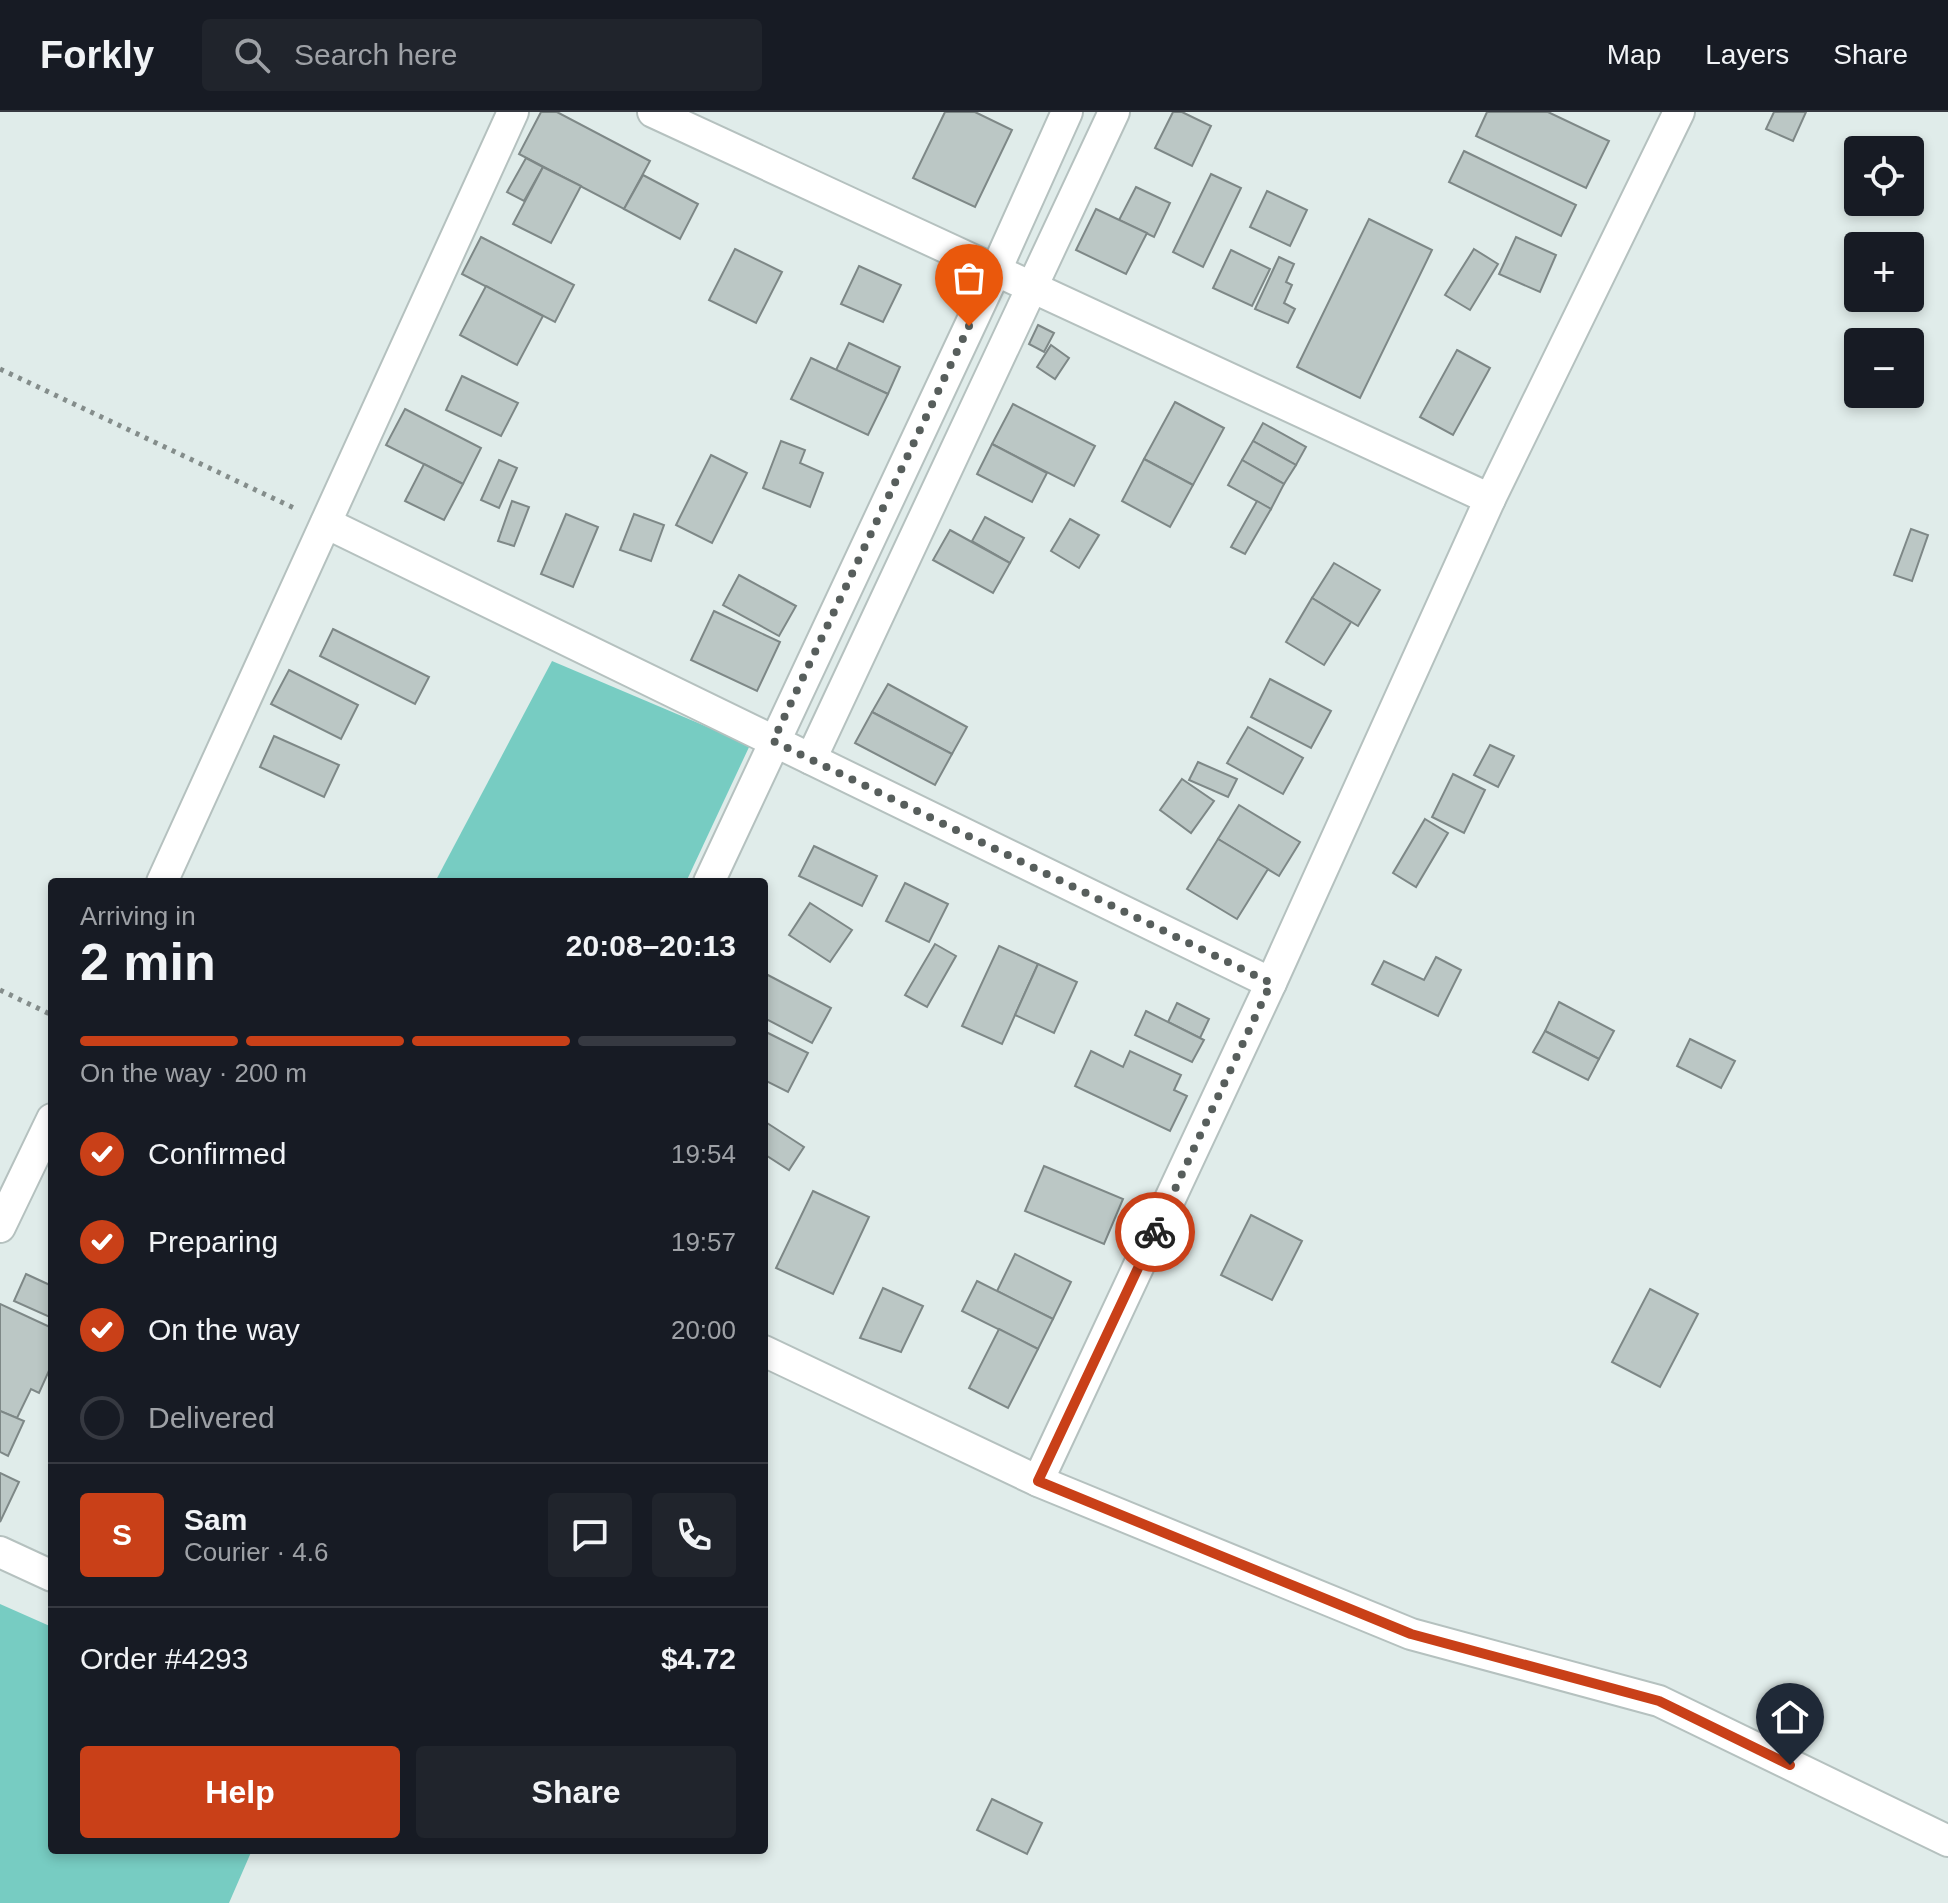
<!DOCTYPE html>
<meta charset="utf-8">
<style>
body{margin:0;font-family:Helvetica,sans-serif;background:#20242c;color:#f1f3f6;height:100vh;display:flex;flex-direction:column;font-size:30px;white-space:nowrap}
*{box-sizing:border-box;margin:0}
p{font-size:26px;color:#9ea1a6}
.icon{flex:none;width:44px;height:44px;fill:none;stroke:currentColor;stroke-width:2;stroke-linecap:round;stroke-linejoin:round}
.map{position:relative;flex:1;overflow:hidden}
.panel{position:absolute;left:48px;top:766px;width:720px;height:976px;display:flex;flex-direction:column;background:#171b24;border-radius:8px;box-shadow:0 4px 12px #0003}
.panel>*{flex:none}
.buttons{position:absolute;left:1844px;top:24px;display:grid;gap:16px}
.buttons a{display:grid;place-items:center;width:80px;height:80px;border-radius:8px;background:#171b24;box-shadow:0 4px 12px #0003;font-size:40px}
.pin{position:absolute;display:grid;place-items:center;width:68px;height:68px;color:#fff;margin:-82px -34px;border-radius:50% 50% 50% 0;rotate:-45deg;box-shadow:0 0 8px #0007}
.pin .icon{rotate:45deg}
.courier{position:absolute;display:grid;place-items:center;width:80px;height:80px;margin:-40px;border:6px solid #c94018;border-radius:50%;background:#fff;color:#222;box-shadow:0 2px 10px #0007}
.overview em{font-style:normal;font-weight:600}
.overview div{display:flex;flex-direction:column-reverse}
.overview{display:flex;align-items:center;justify-content:space-between;height:136px;padding:0 32px}
h1{font-size:52px;font-weight:600;line-height:60px}
.bar{display:grid;grid-template-columns:repeat(4,1fr);gap:12px 8px;align-content:center;height:96px;padding:0 32px}
.bar i{height:10px;border-radius:6px;background:#363941}
.bar .selected{background:#c94018}
.bar p{grid-column:span 4}
.line{display:flex;align-items:center;gap:20px;padding:0 32px;border-top:2px solid #363941}
.line div{flex:1}
.round{display:grid;place-items:center;flex:none;width:84px;height:84px;border-radius:8px;background:#20242c}
ol{padding:0 32px;list-style:none}
li{display:flex;align-items:center;gap:24px;height:88px}
li p{margin-inline-start:auto}
li .icon{padding:8px;border-radius:50%;background:#c94018;color:#fff;stroke-width:4}
li:last-child{color:#9ea1a6}
li i{width:44px;height:44px;border:4px solid #363941;border-radius:50%}
.action{display:flex;gap:16px;margin-top:auto;padding:16px 32px}
.action a{flex:1;height:92px;border-radius:8px;background:#c94018;color:#fff;font-size:32px;font-weight:600;line-height:92px;text-align:center}
.action a+a{background:#20242c;color:#f1f3f6}
header{display:flex;align-items:center;gap:48px;box-sizing:border-box;height:112px;padding:0 40px;background:#171b24;border-bottom:2px solid #363941}
header strong{font-size:38px}
nav{display:flex;gap:44px;margin-inline-start:auto;font-size:28px}
.search{width:560px;height:72px;background:#20242c;display:flex;align-items:center;gap:20px;box-sizing:border-box;padding:0 28px;border-radius:8px;color:#9ea1a6;font-size:30px}
.map>svg:first-child{display:block}
.green{fill:#77ccc2}
.building{fill:#bbc7c5;stroke:#7e8887;stroke-width:2}
.lines{fill:none;stroke-linecap:round;stroke-linejoin:round}
.street-casing{stroke:#b5c1bf;stroke-width:34}
.path{stroke:#848d8b;stroke-width:5;stroke-dasharray:4 6;stroke-linecap:butt}
.street{stroke:#fff;stroke-width:30}
.done{stroke:#575e5c;stroke-width:8;stroke-dasharray:0 14.4}
.route{stroke:#c94018;stroke-width:10}
</style>
<header>
<strong>Forkly</strong>
<div class="search"><svg class="icon" aria-label="search" viewBox="0 0 24 24"><circle cx="10" cy="10" r="6"/><path d="M15 15l6 6"/></svg>Search here</div>
<nav><a>Map</a><a>Layers</a><a>Share</a></nav>
</header>
<div class="map">
<svg width="1948" height="1791" viewBox="0 0 1948 1791">
<rect width="100%" height="100%" fill="#e0ecea"/>
<g class="green">
<polygon points="552,549 750,633 686,770 435,770"/>
<polygon points="0,1492 52,1515 52,1738 252,1738 229,1791 0,1791"/>
</g>
<g class="building">
<polygon points="541,0 557,0 650,49 624,97 519,42"/>
<polygon points="945,0 975,0 1012,18 975,95 913,66"/>
<polygon points="1173,0 1182,0 1211,14 1192,54 1155,36"/>
<polygon points="1487,0 1548,0 1609,29 1586,76 1476,24"/>
<polygon points="1774,0 1806,0 1793,29 1766,17"/>
<polygon points="1464,39 1576,93 1561,124 1449,70"/>
<polygon points="526,46 543,55 524,89 507,80"/>
<polygon points="543,55 581,74 551,131 513,112"/>
<polygon points="1211,62 1241,76 1203,155 1173,140"/>
<polygon points="643,63 698,92 680,127 624,97"/>
<polygon points="1136,75 1170,91 1154,125 1119,108"/>
<polygon points="1267,79 1307,98 1290,134 1250,115"/>
<polygon points="1096,97 1147,121 1126,162 1076,138"/>
<polygon points="1369,107 1432,138 1360,286 1297,255"/>
<polygon points="481,125 574,173 555,210 462,162"/>
<polygon points="1516,125 1556,143 1540,180 1499,162"/>
<polygon points="735,137 782,160 756,211 709,188"/>
<polygon points="1474,137 1498,152 1470,198 1445,183"/>
<polygon points="1231,138 1270,157 1252,194 1213,176"/>
<polygon points="1279,145 1294,152 1286,170 1292,173 1284,191 1295,197 1288,211 1255,197"/>
<polygon points="859,154 901,173 883,210 841,192"/>
<polygon points="486,174 543,204 517,253 460,223"/>
<polygon points="1038,213 1054,221 1044,240 1029,232"/>
<polygon points="849,231 900,255 888,282 836,258"/>
<polygon points="1051,233 1069,246 1055,267 1037,255"/>
<polygon points="1457,238 1490,256 1453,323 1420,305"/>
<polygon points="811,246 888,282 868,323 791,287"/>
<polygon points="462,264 518,291 501,324 446,298"/>
<polygon points="1175,290 1224,316 1193,373 1144,347"/>
<polygon points="1013,292 1095,334 1074,374 992,332"/>
<polygon points="405,297 481,336 463,372 386,333"/>
<polygon points="1263,311 1306,335 1296,353 1253,329"/>
<polygon points="781,329 805,338 800,351 823,361 810,395 763,376"/>
<polygon points="1253,329 1296,353 1284,372 1242,348"/>
<polygon points="992,332 1047,361 1032,390 977,362"/>
<polygon points="711,343 747,361 712,431 676,413"/>
<polygon points="1144,347 1193,373 1170,415 1122,389"/>
<polygon points="499,348 517,356 499,396 481,388"/>
<polygon points="1242,348 1284,372 1271,397 1228,373"/>
<polygon points="424,352 463,372 444,408 405,389"/>
<polygon points="512,389 529,395 514,434 498,429"/>
<polygon points="1257,389 1271,397 1245,442 1231,435"/>
<polygon points="566,402 598,415 573,475 541,462"/>
<polygon points="634,402 664,413 651,449 620,438"/>
<polygon points="985,405 1024,426 1010,451 972,429"/>
<polygon points="1070,407 1099,423 1079,456 1051,439"/>
<polygon points="1911,417 1928,423 1912,469 1894,463"/>
<polygon points="950,418 1010,451 993,481 933,448"/>
<polygon points="1334,451 1380,478 1358,514 1312,486"/>
<polygon points="739,463 796,494 779,524 723,493"/>
<polygon points="1312,486 1351,510 1324,553 1286,530"/>
<polygon points="714,499 780,530 757,579 691,548"/>
<polygon points="333,517 429,565 415,592 320,544"/>
<polygon points="289,558 358,593 341,627 271,592"/>
<polygon points="1270,567 1331,599 1311,636 1251,605"/>
<polygon points="888,572 967,615 952,642 872,600"/>
<polygon points="872,600 952,642 935,673 855,631"/>
<polygon points="1248,615 1303,646 1283,682 1227,651"/>
<polygon points="274,624 339,653 324,685 260,655"/>
<polygon points="1490,633 1514,644 1498,675 1474,663"/>
<polygon points="1198,650 1237,667 1228,685 1189,668"/>
<polygon points="1453,662 1485,678 1464,721 1432,705"/>
<polygon points="1182,667 1214,689 1191,721 1160,698"/>
<polygon points="1239,693 1300,730 1279,764 1218,727"/>
<polygon points="1425,707 1448,721 1416,775 1393,761"/>
<polygon points="1218,727 1268,757 1237,807 1187,777"/>
<polygon points="814,734 877,764 862,794 799,764"/>
<polygon points="905,771 948,792 929,830 886,809"/>
<polygon points="810,791 852,818 830,850 789,823"/>
<polygon points="935,832 956,844 927,895 905,883"/>
<polygon points="999,834 1038,852 1002,932 962,914"/>
<polygon points="1436,845 1461,858 1438,904 1372,872 1384,849 1424,868"/>
<polygon points="1038,852 1077,870 1054,921 1015,903"/>
<polygon points="764,861 831,896 812,931 764,906"/>
<polygon points="1559,890 1614,919 1599,947 1545,919"/>
<polygon points="1177,891 1209,907 1200,926 1168,910"/>
<polygon points="1146,899 1204,928 1192,950 1135,923"/>
<polygon points="764,919 808,941 788,980 764,968"/>
<polygon points="1545,919 1599,947 1588,968 1533,940"/>
<polygon points="1690,927 1735,949 1721,976 1677,954"/>
<polygon points="1091,939 1123,955 1130,939 1181,963 1174,978 1187,984 1170,1019 1075,974"/>
<polygon points="764,1009 804,1035 789,1058 764,1042"/>
<polygon points="1044,1054 1123,1087 1104,1132 1025,1099"/>
<polygon points="813,1079 869,1105 833,1182 776,1156"/>
<polygon points="1251,1103 1302,1129 1272,1188 1221,1163"/>
<polygon points="1015,1142 1071,1170 1053,1207 997,1179"/>
<polygon points="26,1162 52,1174 52,1206 14,1189"/>
<polygon points="977,1169 1053,1207 1038,1237 962,1199"/>
<polygon points="883,1176 923,1194 901,1240 860,1226"/>
<polygon points="1650,1177 1698,1202 1660,1275 1612,1250"/>
<polygon points="0,1192 52,1216 52,1252 39,1281 31,1277 17,1306 0,1299"/>
<polygon points="999,1217 1038,1237 1008,1296 969,1276"/>
<polygon points="0,1299 24,1309 8,1344 0,1340"/>
<polygon points="0,1361 19,1370 0,1410"/>
<polygon points="992,1687 1042,1711 1027,1742 977,1718"/>
</g>
<g class="lines">
<defs>
<g id="street">
<polyline points="653,0 1490,387"/>
<polyline points="326,411 1271,871"/>
<polyline points="811,647 1114,0"/>
<polyline points="162,770 513,0"/>
<polyline points="709,770 996,158 1067,0"/>
<polyline points="0,1115 52,1007"/>
<polyline points="764,1239 1038,1369 1271,871 1490,387 1679,0"/>
<polyline points="1038,1369 1411,1522 1659,1589 1948,1729"/>
<polyline points="0,1440 52,1464"/>
</g>
</defs>
<use href="#street" class="street-casing"/>
<g class="path">
<polyline points="0,257 296,397"/>
<polyline points="0,878 52,903"/>
</g>
<use href="#street" class="street"/>
</g>
<g class="lines">
<polyline class="done" points="969,214 773,629 1271,871 1155,1120"/>
<polyline class="route" points="1155,1120 1038,1369 1411,1522 1659,1589 1790,1653"/>
</g>
</svg>
<div class="buttons">
<a><svg class="icon" aria-label="locate" viewBox="0 0 24 24"><circle cx="12" cy="12" r="6"/><path d="M12 2v4M12 18v4M2 12h4M18 12h4"/></svg></a>
<a>+</a>
<a>−</a>
</div>
<div class="pin" style="left:969px;top:214px;background:#ea580c"><svg class="icon" aria-label="bag" viewBox="0 0 24 24"><path d="M5 8h14l-1 12H6zM9 8a3 3 0 0 1 6 0"/></svg></div>
<div class="pin" style="left:1790px;top:1653px;background:#1f2937"><svg class="icon" aria-label="home" viewBox="0 0 24 24"><path d="M3 11l9-7 9 7M6 9v11h12V9"/></svg></div>
<div class="courier" style="left:1155px;top:1120px"><svg class="icon" aria-label="bike" viewBox="0 0 24 24"><circle cx="6" cy="16" r="4"/><circle cx="18" cy="16" r="4"/><path d="M6 16l4-8h5l3 8M10 8l3 8H6M13 5h3"/></svg></div>
<section class="panel">
<div class="overview"><div><h1>2 min</h1><p>Arriving in</p></div><em>20:08–20:13</em></div>
<div class="bar"><i class="selected"></i><i class="selected"></i><i class="selected"></i><i></i><p>On the way · 200 m</p></div>
<ol>
<li><svg class="icon" aria-label="check" viewBox="0 0 24 24"><path d="M5 12l5 5 9-10"/></svg>Confirmed<p>19:54</p></li>
<li><svg class="icon" aria-label="check" viewBox="0 0 24 24"><path d="M5 12l5 5 9-10"/></svg>Preparing<p>19:57</p></li>
<li><svg class="icon" aria-label="check" viewBox="0 0 24 24"><path d="M5 12l5 5 9-10"/></svg>On the way<p>20:00</p></li>
<li><i></i>Delivered</li>
</ol>
<div class="line" style="height:144px"><b class="round" style="background:#c94018;color:#fff">S</b><div><b>Sam</b><p>Courier · 4.6</p></div><a class="round"><svg class="icon" aria-label="chat" viewBox="0 0 24 24"><path d="M4 5h16v11H9l-5 4z"/></svg></a><a class="round"><svg class="icon" aria-label="phone" viewBox="0 0 24 24"><path d="M5 4h4l2 5-3 2q2 4 5 5l2-3 5 2v4C11 20 4 13 5 4z"/></svg></a></div>
<div class="line" style="height:104px"><div>Order #4293</div><b>$4.72</b></div>
<div class="action"><a>Help</a><a>Share</a></div>
</section>
</div>
